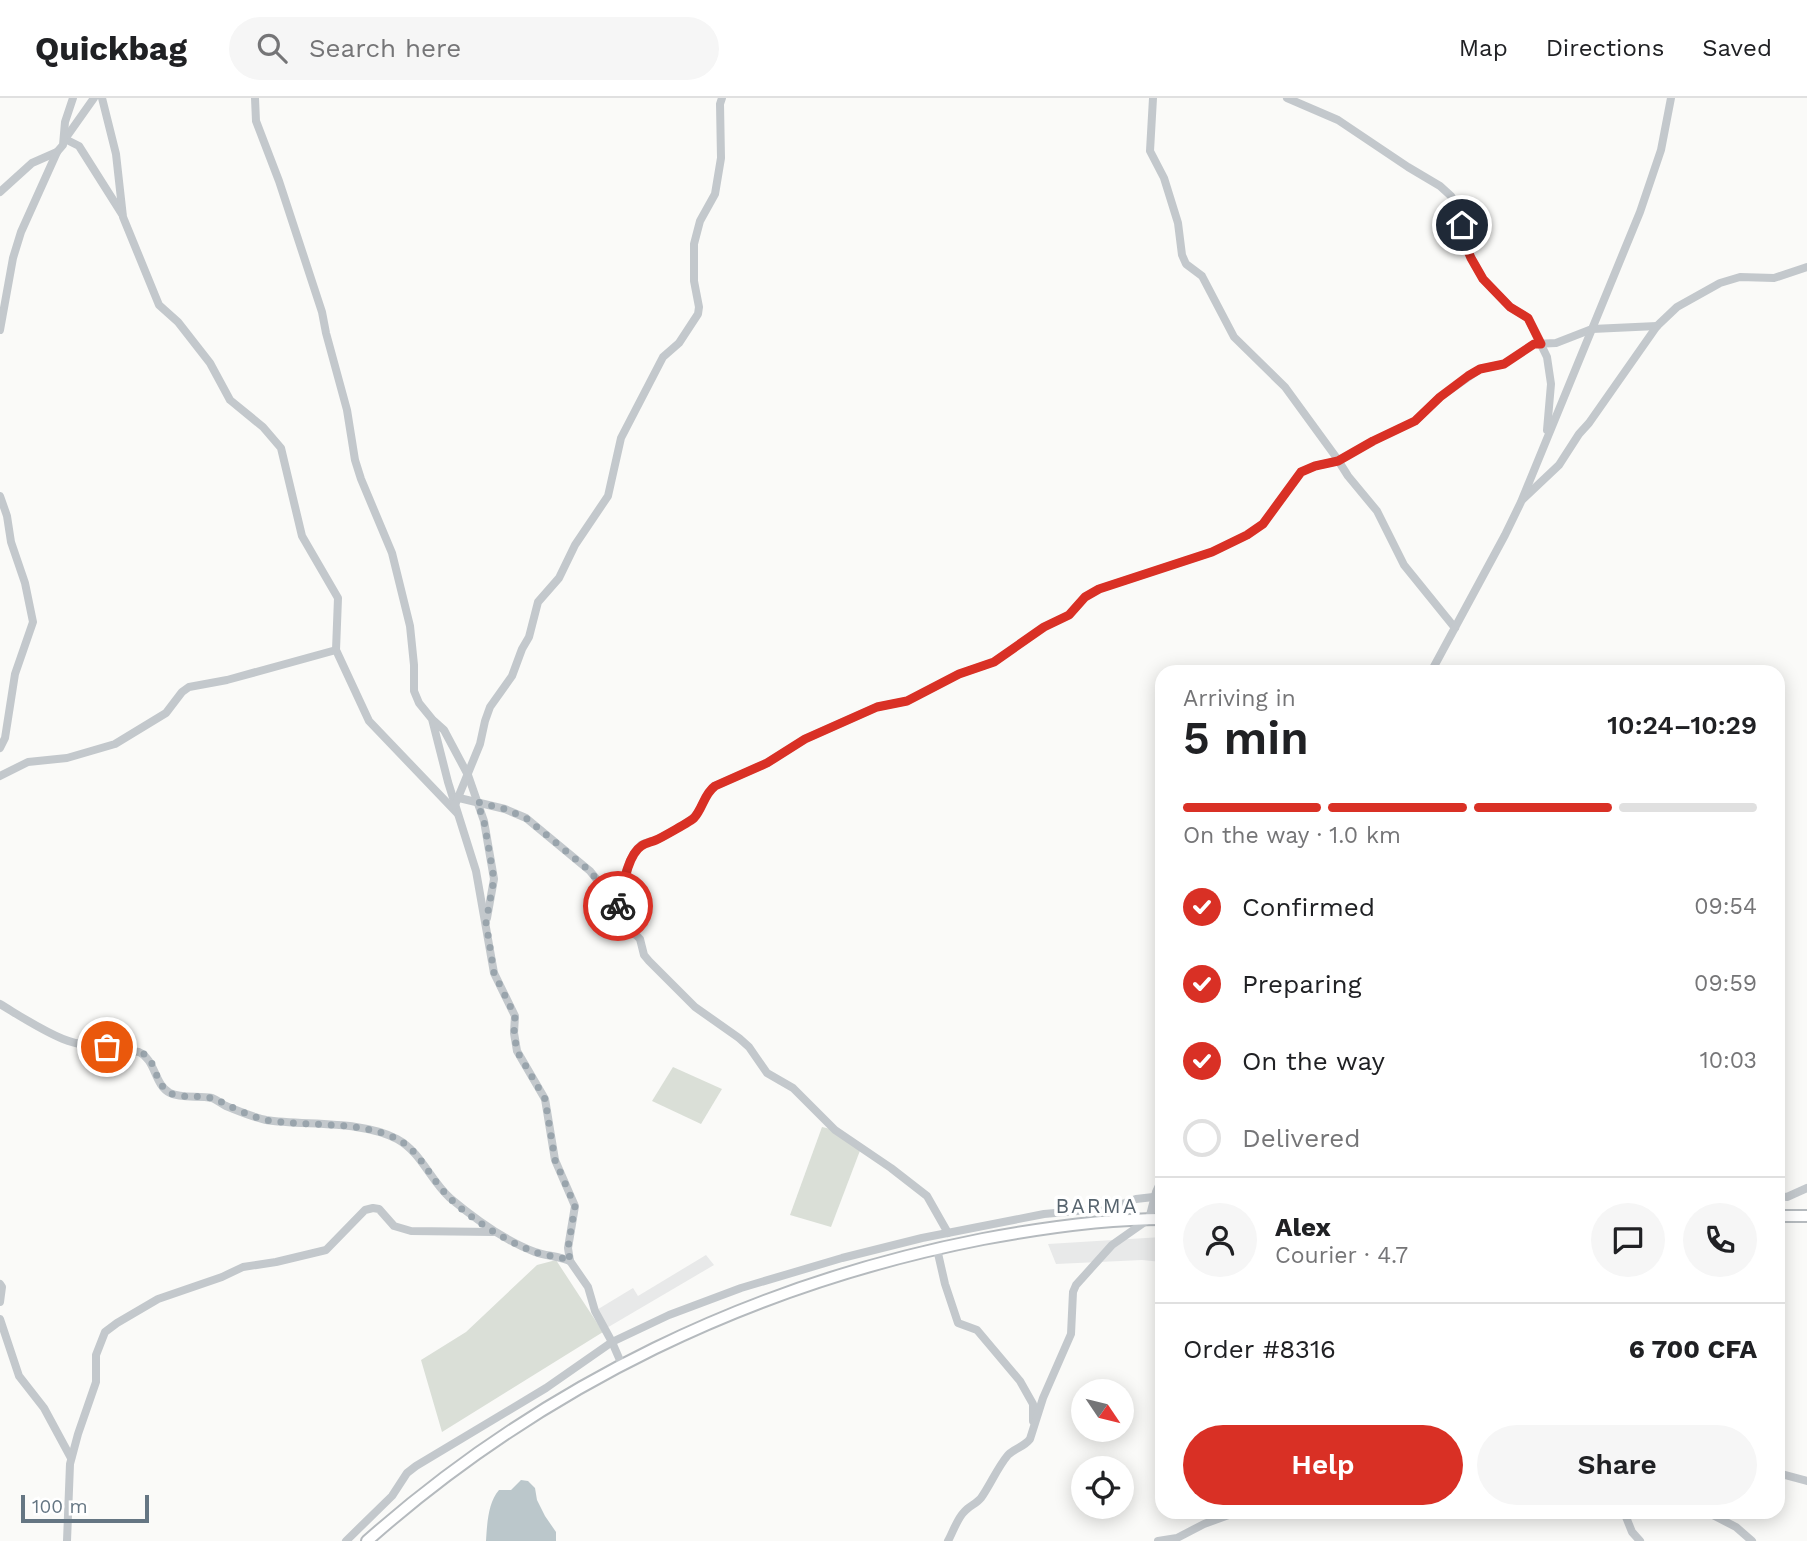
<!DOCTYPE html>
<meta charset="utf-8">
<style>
body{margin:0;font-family:"Work Sans",sans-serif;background:#f6f6f6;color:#202124;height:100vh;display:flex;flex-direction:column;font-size:26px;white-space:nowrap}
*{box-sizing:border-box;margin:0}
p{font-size:23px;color:#757577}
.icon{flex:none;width:38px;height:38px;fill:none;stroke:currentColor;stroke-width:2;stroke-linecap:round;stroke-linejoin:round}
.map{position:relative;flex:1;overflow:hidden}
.drawer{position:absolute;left:1155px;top:567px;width:630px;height:854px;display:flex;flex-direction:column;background:#fff;border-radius:21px;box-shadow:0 4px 18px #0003}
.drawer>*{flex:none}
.needle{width:46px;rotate:125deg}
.buttons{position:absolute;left:1071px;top:1281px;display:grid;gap:14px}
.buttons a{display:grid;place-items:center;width:63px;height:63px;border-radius:50%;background:#fff;box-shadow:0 4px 18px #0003;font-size:35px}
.scale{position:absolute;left:21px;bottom:18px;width:128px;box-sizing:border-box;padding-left:7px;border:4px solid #657683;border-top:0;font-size:19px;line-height:24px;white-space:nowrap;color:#657683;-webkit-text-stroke:5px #fff;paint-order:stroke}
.pin{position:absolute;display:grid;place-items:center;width:60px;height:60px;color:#fff;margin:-30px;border:4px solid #fff;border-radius:50%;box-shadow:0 2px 7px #0007}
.courier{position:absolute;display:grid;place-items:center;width:70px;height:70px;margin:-35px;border:5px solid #d93025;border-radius:50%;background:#fff;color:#222;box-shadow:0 2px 9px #0007}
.overview em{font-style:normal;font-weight:600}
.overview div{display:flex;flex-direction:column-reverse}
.overview{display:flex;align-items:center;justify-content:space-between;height:119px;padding:0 28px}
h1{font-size:46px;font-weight:600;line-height:52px}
.bar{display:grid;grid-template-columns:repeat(4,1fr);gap:10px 7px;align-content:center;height:84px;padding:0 28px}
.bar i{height:9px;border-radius:5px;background:#e0e0e0}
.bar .selected{background:#d93025}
.bar p{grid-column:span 4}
.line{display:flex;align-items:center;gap:18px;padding:0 28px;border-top:2px solid #e0e0e0}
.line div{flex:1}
.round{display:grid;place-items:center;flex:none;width:74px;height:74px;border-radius:37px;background:#f6f6f6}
ol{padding:0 28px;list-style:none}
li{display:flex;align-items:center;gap:21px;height:77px}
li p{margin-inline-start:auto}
li .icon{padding:7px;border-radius:50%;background:#d93025;color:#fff;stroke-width:4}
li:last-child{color:#757577}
li i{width:38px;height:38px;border:4px solid #e0e0e0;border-radius:50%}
.primary-button{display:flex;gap:14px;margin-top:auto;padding:14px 28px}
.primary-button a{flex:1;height:80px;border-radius:42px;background:#d93025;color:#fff;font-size:28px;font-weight:600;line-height:80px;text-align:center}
.primary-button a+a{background:#f6f6f6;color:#202124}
header{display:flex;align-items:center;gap:42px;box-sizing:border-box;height:98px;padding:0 35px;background:#fff;border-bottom:2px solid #e0e0e0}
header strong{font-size:33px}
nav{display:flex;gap:38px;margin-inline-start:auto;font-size:24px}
.search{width:490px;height:63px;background:#f6f6f6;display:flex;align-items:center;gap:18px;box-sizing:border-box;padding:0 24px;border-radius:38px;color:#757577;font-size:26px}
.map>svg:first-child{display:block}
.built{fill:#e8e9e9}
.green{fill:#dadfd7}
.water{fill:#bbc7cb}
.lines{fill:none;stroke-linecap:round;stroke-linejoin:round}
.major-casing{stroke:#b5babe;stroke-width:14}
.minor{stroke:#c3c8cc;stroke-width:8}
.major{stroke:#fff;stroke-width:10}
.done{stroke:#99a4ac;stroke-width:7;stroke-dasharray:0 12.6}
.route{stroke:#d93025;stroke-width:9}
.labels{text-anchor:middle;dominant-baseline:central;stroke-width:7;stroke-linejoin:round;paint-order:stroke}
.quarter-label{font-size:21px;letter-spacing:2px;fill:#57646e;stroke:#fff}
</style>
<header>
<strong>Quickbag</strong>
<div class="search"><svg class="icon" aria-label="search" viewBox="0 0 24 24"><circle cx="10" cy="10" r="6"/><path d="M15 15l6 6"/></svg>Search here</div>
<nav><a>Map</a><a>Directions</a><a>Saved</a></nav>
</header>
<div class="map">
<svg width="1807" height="1443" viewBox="0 0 1807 1443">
<rect width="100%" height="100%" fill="#fafaf8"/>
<g class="built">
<polygon points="1162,1139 1162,1164 1142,1162 1056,1166 1048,1146"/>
<polygon points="706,1157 714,1167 605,1231 595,1213 633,1190 638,1198"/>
</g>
<g class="green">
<polygon points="673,969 722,991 701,1026 652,1003"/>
<polygon points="822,1029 835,1032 861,1050 831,1129 790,1117"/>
<polygon points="556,1162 603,1234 442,1334 421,1262 466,1234 537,1167"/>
</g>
<path class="water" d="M521,1382l7,1 7,7 2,12 8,16 11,16v9h-70c1,-16 2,-39 13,-51h12z"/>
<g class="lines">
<defs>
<g id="major">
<polyline points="1778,1118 1807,1118"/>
<path d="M367,1443c176,-156 386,-257 616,-302 59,-11 119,-20 179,-20"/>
</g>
</defs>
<use href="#major" class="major-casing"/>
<g class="minor">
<polyline points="94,0 65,41 79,48 122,116"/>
<polyline points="102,0 116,56 123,119 159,207 178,224 210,265 230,302 263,329 281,350 302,438 338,500 336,552 369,623 457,715"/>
<polyline points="255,0 256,23 279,83 322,214 326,235 347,312 355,362 361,381 392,455 410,528 414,567 414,593 419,605 432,621 448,684 476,773 494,875 515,918 514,935 517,953 545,1001 555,1062 575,1108 568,1150 570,1163 588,1189 595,1213 612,1244 622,1267"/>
<polyline points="1153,0 1150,53 1164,80 1178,125 1182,157 1186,166 1202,178 1234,239 1285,289 1336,359 1348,378 1377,413 1404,467 1455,530"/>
<polyline points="1287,0 1338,22 1408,69 1440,88 1451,98 1458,108 1465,146 1471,160 1483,181 1510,209 1528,220 1547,259 1551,286 1547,332"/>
<polyline points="0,94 32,65 57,54 63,47 65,24 73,0"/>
<polyline points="0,232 13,160 21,134 57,54"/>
<polyline points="0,398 7,418 11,444 25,485 33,524 15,576 5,640 0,650"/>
<polyline points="1523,401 1559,367 1579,336 1589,325 1657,228 1677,209 1720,185 1740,179 1774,180 1807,169"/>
<polyline points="1431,574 1505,437 1521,404 1640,114 1661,52 1671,0"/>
<polyline points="434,623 444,632 468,677 484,723 494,781 487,820"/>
<polyline points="0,678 28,664 67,660 115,646 166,615 182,594 189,589 227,582 336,552"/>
<polyline points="455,699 505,711 526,720 590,773 598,783 613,818 626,834 636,837 640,841 644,857 649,863 695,909 739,940 749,949 767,975 793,990 835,1032 891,1070 927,1098 948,1135"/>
<polyline points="455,707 480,646 485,623 490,609 512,578 522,551 529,539 538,504 559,480 575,447 608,398 621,340 663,259 679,245 698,216 699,209 694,183 694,146 700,123 715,96 721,60 720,6 722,0"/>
<path d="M613,818c10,-20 10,-56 28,-71 5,-3 10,-3 15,-5 5,-2 35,-19 38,-23 9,-9 10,-23 21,-31l52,-23 38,-24 72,-32 30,-6 52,-27 35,-12 50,-35 25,-12 16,-18 14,-8 113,-37 35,-17 16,-11 38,-52 14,-6 23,-5 35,-20 42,-20 25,-24 40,-28 24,-5 30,-20 22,-1 36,-14 65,-3"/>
<path d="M0,906c20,12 41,26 63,35 22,9 53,9 76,13 17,8 15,33 31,41 12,6 29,2 42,5 5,2 9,5 14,8 12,5 27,11 40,14 39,6 96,0 131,19 24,13 33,41 53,59 25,21 53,42 85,54 11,4 24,4 35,9"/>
<polyline points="1778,1098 1787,1099 1807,1090"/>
<polyline points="937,1151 945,1186 958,1225 977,1232 1020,1283 1033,1306 1033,1323"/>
<polyline points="0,1186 2,1189 0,1204"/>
<polyline points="0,1221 19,1278 44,1310 71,1360"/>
<polyline points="1778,1375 1807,1383"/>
<polyline points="1624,1414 1632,1434 1640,1443"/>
<polyline points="1707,1414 1736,1429 1752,1443"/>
<polyline points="67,1443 70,1366 78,1336 96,1284 96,1257 105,1234 117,1225 158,1201 222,1179 243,1169 276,1164 326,1152 365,1112 373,1110 379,1111 394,1128 411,1133 493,1134"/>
<polyline points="346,1443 392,1398 407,1375 416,1368 546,1290 612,1244 669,1217 741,1190 842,1160 922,1140 1044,1116 1111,1110 1136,1101 1162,1098"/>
<path d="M948,1443c5,-9 9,-22 16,-29 5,-6 12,-8 17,-14 10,-14 16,-30 27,-43 7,-7 16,-8 22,-16l13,-41 28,-64 2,-42 3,-7 36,-40 37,-26 7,-27 6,-13"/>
<polyline points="1158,1443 1177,1440 1204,1426 1237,1414"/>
</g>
<use href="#major" class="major"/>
</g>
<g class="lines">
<path class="done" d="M107,949c11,2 27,1 37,7 14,9 10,35 31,41 13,3 29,-1 42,5 15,7 31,16 49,20 39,7 95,0 131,19 22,11 32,37 49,55 21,23 59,47 89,58 11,4 24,4 35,9l-2,-13 7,-42 -20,-46 -10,-61 -28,-48 -3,-18 1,-17 -21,-43 -8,-51 8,-43 -10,-58 -7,-19 28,7 21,9 64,53 8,10 15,35 5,-10"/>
<path class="route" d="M618,808c6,-17 6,-36 16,-52 6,-10 12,-10 22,-14 5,-2 35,-19 38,-22 9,-10 10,-24 21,-32l52,-23 38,-24 72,-32 30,-6 52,-27 35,-12 50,-35 25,-12 16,-18 14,-8 113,-37 35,-17 16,-11 38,-52 14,-6 23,-5 35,-20 42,-20 25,-24 28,-21 12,-7 24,-5 30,-20h7l-13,-26 -18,-11 -27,-28 -12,-21 -6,-14 -3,-19"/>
</g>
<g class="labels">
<g class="quarter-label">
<text x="1097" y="1107">BARMA</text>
</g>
</g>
</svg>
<div class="buttons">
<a><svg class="needle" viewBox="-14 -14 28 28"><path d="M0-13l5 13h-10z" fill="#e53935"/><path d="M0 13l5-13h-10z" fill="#757577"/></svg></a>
<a><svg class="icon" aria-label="locate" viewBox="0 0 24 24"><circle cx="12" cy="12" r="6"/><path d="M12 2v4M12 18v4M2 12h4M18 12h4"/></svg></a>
</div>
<div class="scale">100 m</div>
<div class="pin" style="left:107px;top:949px;background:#ea580c"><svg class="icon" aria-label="bag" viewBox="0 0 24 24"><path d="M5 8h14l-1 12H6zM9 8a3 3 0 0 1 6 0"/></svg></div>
<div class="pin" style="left:1462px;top:127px;background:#1f2937"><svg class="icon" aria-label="home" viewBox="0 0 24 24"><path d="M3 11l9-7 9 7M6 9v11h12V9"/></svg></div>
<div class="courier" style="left:618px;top:808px"><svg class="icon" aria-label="bike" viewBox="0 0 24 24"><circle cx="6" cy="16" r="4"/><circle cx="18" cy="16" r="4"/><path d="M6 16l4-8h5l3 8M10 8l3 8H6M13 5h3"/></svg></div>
<section class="drawer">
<div class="overview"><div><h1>5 min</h1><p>Arriving in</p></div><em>10:24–10:29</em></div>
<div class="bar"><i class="selected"></i><i class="selected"></i><i class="selected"></i><i></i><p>On the way · 1.0 km</p></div>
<ol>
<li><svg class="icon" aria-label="check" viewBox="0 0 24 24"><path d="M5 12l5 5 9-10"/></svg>Confirmed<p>09:54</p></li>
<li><svg class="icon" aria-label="check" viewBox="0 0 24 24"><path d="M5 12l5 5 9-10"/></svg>Preparing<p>09:59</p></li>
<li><svg class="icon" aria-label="check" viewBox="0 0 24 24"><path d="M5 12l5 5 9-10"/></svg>On the way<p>10:03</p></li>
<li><i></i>Delivered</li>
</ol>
<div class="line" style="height:126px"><a class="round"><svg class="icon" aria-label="person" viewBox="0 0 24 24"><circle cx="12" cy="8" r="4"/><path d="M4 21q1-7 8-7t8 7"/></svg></a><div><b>Alex</b><p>Courier · 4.7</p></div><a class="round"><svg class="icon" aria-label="chat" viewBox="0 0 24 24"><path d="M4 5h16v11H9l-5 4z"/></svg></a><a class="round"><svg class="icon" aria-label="phone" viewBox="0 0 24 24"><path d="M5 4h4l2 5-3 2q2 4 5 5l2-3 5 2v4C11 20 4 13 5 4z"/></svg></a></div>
<div class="line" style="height:91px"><div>Order #8316</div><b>6 700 CFA</b></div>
<div class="primary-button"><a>Help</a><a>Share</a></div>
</section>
</div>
